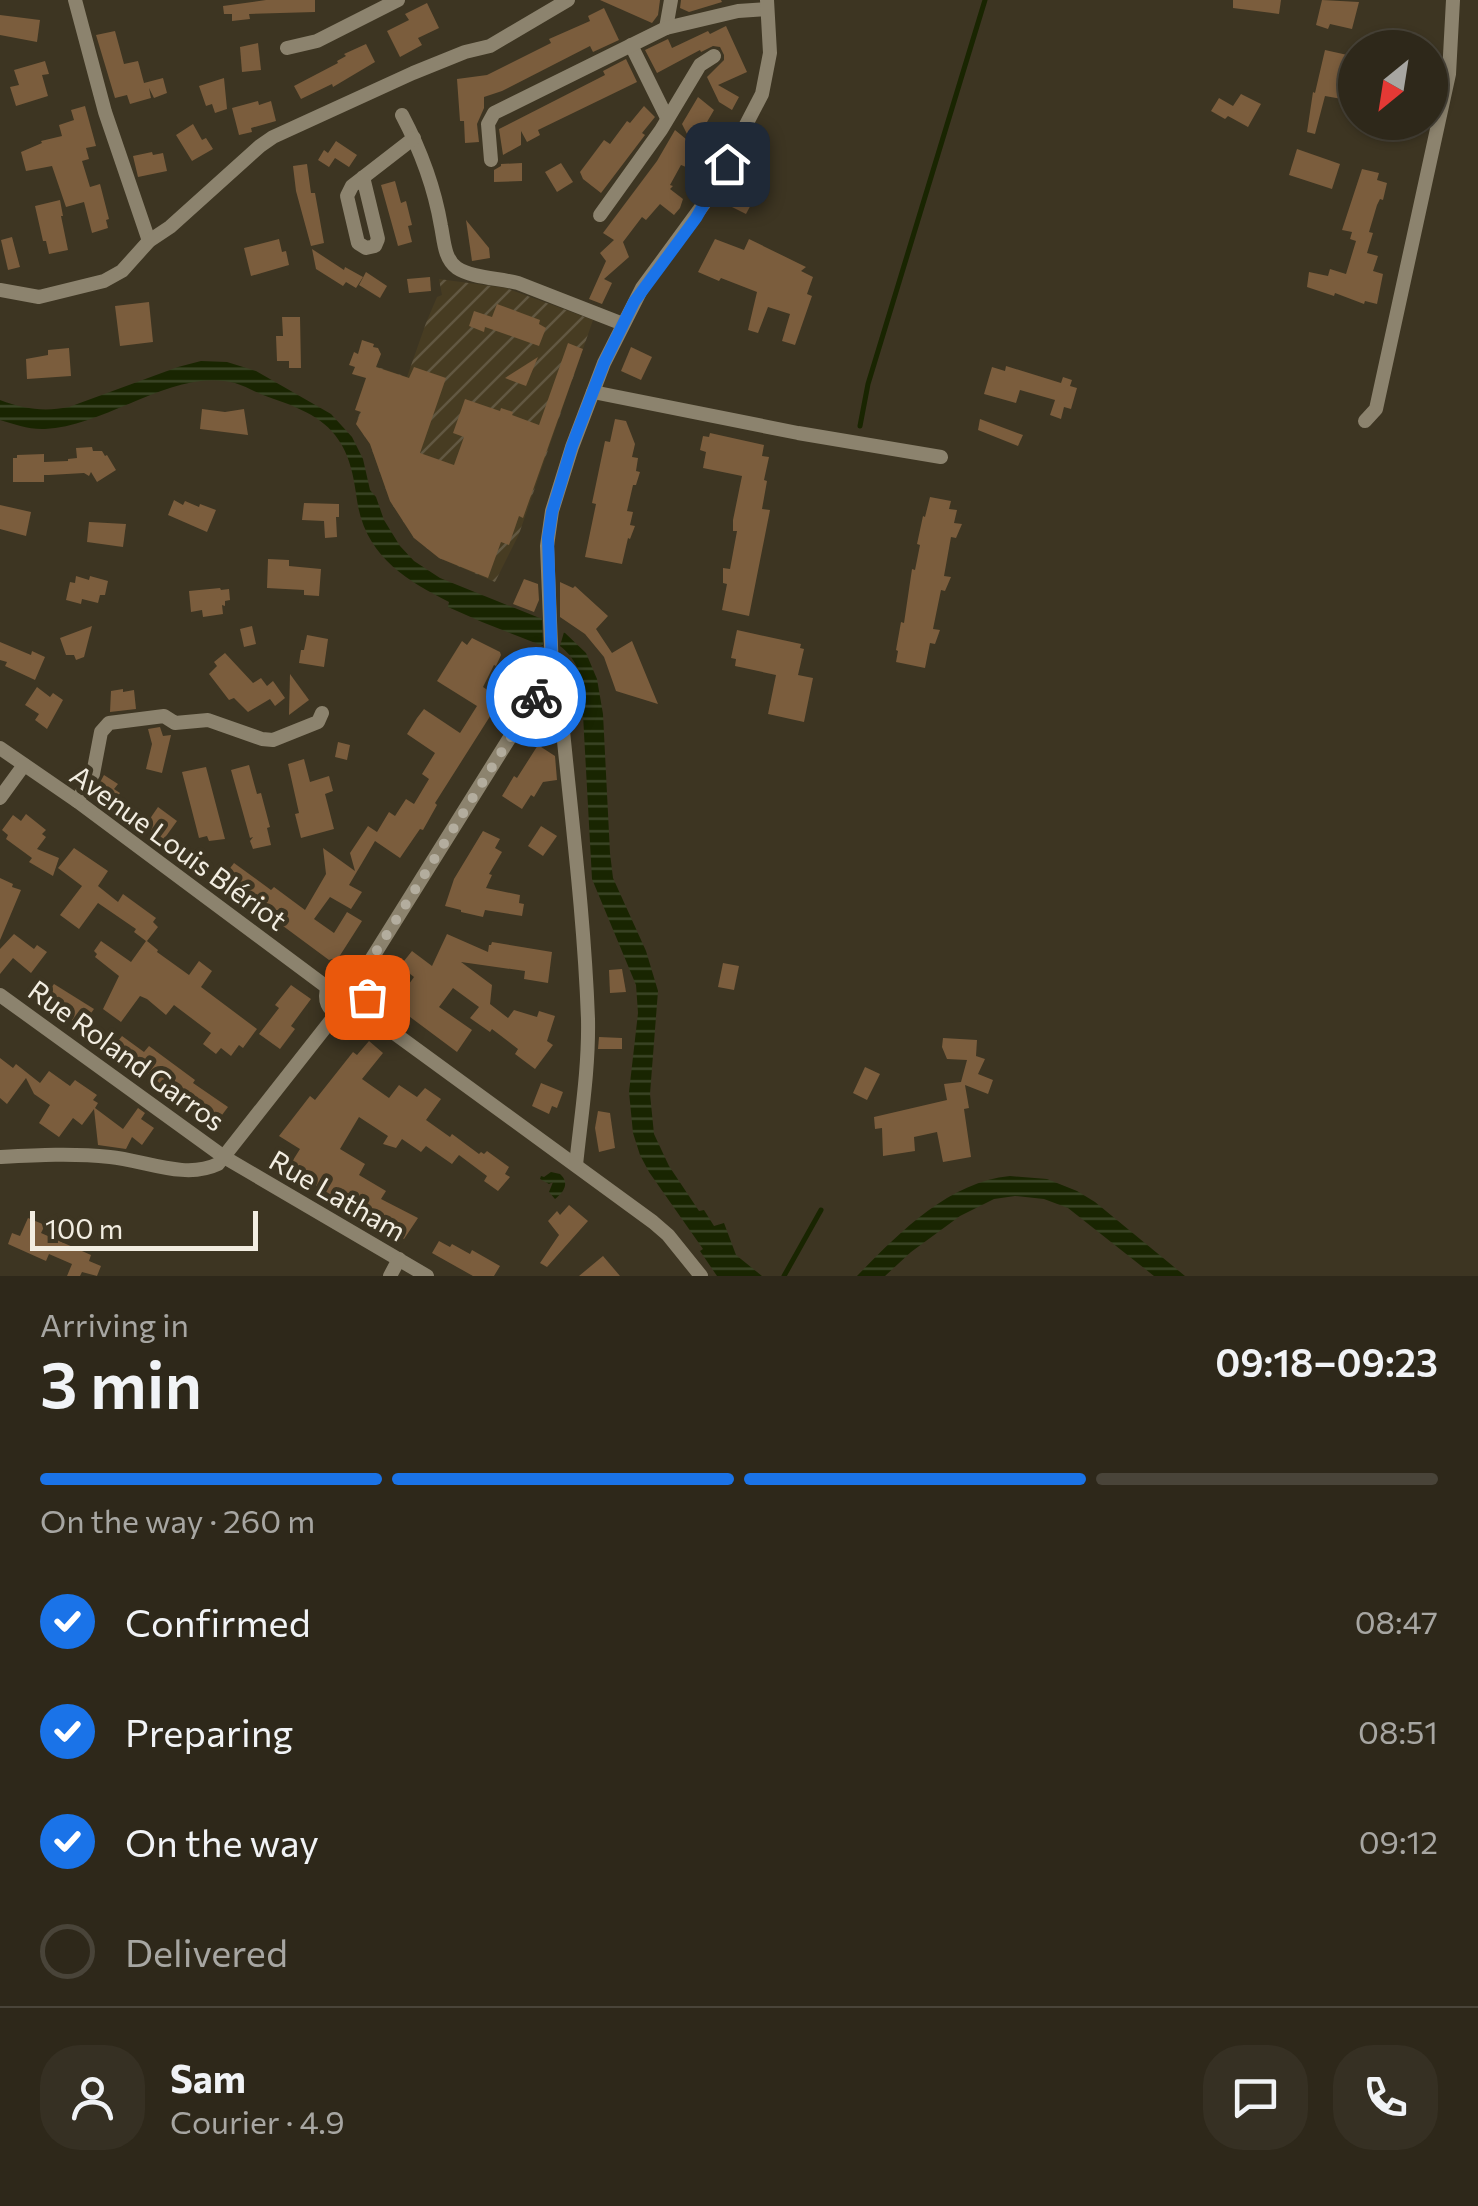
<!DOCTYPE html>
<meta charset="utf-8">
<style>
body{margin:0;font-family:Commissioner,sans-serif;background:#363023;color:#f1f3f6;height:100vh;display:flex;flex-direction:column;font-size:38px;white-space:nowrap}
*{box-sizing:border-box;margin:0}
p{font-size:32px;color:#a7a6a2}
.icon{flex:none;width:55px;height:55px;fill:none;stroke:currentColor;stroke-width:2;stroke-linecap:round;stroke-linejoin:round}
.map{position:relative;height:1276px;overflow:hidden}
.drawer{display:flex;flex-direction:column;background:#2e281a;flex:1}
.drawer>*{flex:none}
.needle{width:65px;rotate:210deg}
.controls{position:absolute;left:1338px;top:30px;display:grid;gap:20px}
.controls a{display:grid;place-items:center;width:110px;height:110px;border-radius:50%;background:#2e281a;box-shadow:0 2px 8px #0004,0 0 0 2px #494439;font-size:50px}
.scale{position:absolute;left:30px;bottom:25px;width:228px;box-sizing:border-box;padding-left:10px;border:5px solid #f2ede1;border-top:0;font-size:28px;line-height:35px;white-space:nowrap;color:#f2ede1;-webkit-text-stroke:8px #3d3522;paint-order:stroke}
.pin{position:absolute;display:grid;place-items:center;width:85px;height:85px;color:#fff;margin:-42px;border-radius:20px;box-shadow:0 5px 15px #0006}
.courier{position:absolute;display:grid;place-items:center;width:100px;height:100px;margin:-50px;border:8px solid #1a73e8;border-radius:50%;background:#fff;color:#222;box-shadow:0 2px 12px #0007}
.overview em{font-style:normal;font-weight:600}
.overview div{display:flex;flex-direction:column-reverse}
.overview{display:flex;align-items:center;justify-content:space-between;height:170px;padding:0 40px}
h1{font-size:65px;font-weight:600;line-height:75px}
.bar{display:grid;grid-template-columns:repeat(4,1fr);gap:15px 10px;align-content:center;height:120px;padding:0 40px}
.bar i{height:12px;border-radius:8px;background:#494439}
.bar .on{background:#1a73e8}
.bar p{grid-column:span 4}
.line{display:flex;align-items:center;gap:25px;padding:0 40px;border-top:2px solid #494439}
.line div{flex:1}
.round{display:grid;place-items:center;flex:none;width:105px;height:105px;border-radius:40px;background:#363023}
ol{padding:0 40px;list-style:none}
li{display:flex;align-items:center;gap:30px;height:110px}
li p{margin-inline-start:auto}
li .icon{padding:10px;border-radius:50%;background:#1a73e8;color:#fff;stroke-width:4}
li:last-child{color:#a7a6a2}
li i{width:55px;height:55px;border:5px solid #494439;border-radius:50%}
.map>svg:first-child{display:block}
.industrial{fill:url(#industrial-furrows)}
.water{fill:url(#water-rules)}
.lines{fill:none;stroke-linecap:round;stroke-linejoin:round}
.stream{stroke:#192501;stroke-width:5}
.building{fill:#7b5d3d}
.street{stroke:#8c836e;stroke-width:14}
.done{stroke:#b3ad9e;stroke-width:10;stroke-dasharray:0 18}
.route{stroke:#1a73e8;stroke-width:12}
.labels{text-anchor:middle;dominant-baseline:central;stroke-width:9;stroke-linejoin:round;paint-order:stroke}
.street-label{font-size:28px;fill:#f2ede1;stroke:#3d3522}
</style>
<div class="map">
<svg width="1478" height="1276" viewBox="0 0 1478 1276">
<defs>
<pattern id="industrial-furrows" width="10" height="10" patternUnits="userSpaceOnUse" patternTransform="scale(2.5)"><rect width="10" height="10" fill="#473c22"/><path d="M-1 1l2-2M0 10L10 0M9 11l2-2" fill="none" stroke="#625842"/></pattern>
<pattern id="water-rules" width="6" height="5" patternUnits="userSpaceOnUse" patternTransform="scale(2.5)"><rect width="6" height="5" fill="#192501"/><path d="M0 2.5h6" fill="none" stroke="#3b4526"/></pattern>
</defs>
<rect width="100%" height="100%" fill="#3d3522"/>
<polygon class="industrial" points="439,279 506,288 593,320 519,534 495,582 439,558 414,538 390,501 370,444 356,424 375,366 407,377 426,323 437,297 442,295"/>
<g class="water">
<path d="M201,361l26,1 29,9 75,43 21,23 11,22 7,31 6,7 8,23 16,26 14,15 26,17 102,41 1,27 -61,-24 -34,-15 1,-5c-41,-21 -81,-44 -91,-96 -4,-25 -6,-49 -23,-71 -17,-22 -47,-31 -72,-40 -10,-4 -18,-9 -28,-12 -61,-16 -127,43 -190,46 -15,1 -31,-5 -45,-9v-20c24,9 44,12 69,7l109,-40z"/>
<path d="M564,632l22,21 11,26 6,35 7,139 3,25 33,73 12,40 -8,103 4,40 15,32 30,45 5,-1 10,16 10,-3 12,32 26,21h-45l-17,-25 3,-2 -54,-77 -9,-17 -7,-22 -4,-41 9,-79 -2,-28 -44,-106 -9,-164c4,-25 -2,-53 -23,-69z"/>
<path d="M551,1172l9,2c10,9 4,18 -5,25l-6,-7 4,-10 -4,2 -9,-5 1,-3 3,1z"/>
<path d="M1010,1176l37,3 30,12 18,11 90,74h-31l-86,-68 -24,-9 -29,-3 -21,3 -34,17 -49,36 -26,24h-28c41,-42 91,-94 153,-100z"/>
</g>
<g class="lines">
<g class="stream">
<polyline points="860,426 868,384 985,0"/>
<polyline points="784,1276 821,1210"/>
</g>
</g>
<g class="building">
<polygon points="266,0 315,0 315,12 249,14 250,19 232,21 232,14 224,14 223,6"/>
<polygon points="600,0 660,0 658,15 652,23"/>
<polygon points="681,0 721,0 722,2 689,12 680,8"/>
<polygon points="1233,0 1281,0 1279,14 1233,8"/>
<polygon points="1322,0 1359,2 1352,29 1330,24 1328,29 1316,25"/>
<polygon points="427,3 439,28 418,38 422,45 400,57 387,31 409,20 405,14"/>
<polygon points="604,8 619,40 593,52 590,46 502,91 484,97 484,108 477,124 479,142 465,143 464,121 460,121 457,79 487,75 551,43 549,39 590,21 588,16"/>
<polygon points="0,15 40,20 37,42 0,35"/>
<polygon points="726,26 747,72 718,85 739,97 732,110 719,102 707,77 724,60 724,55 720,47 713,46 701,52 700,50 657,73 645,50 668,39 672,48 708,31 710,34"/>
<polygon points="115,31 124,64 138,61 144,83 163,78 167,93 154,98 149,88 151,98 130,104 127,95 115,98 96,35"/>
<polygon points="258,43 261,70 242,72 240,47"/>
<polygon points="366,44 375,62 333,87 332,84 301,99 294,86 338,63 337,61 346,56 344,54"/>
<polygon points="1325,50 1352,56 1342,99 1325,96 1315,134 1307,132 1313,92 1315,93"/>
<polygon points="626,59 637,82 538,130 540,135 527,142 521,131 521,145 503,155 499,129 605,75 603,71"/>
<polygon points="45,61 49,74 42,75 48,96 16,106 10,87 19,85 14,70"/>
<polygon points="224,78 227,109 215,113 212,104 206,106 199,86"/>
<polygon points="1241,94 1261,104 1248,127 1228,116 1225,119 1211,111 1219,98 1233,106"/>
<polygon points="698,97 714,110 700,134 703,136 686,167 681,165 670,185 673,186 670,189 683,199 680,208 674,215 660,204 646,220 642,217 623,242 629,257 604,279 612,283 602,304 589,299 606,261 600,253 614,240 603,233 657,161 675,130 692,144 682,124"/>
<polygon points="258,101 259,105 271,101 276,121 251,128 252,132 239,135 232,108"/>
<polygon points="85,106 96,146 86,148 89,159 82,161 90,187 100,184 109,219 106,220 108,228 92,233 84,202 66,207 52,166 26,171 21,152 42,143 41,141 62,136 59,125 74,120 71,110"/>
<polygon points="644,106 655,117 642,133 645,135 601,193 583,179 580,172 604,140 610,144 627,121 630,123"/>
<polygon points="193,124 202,140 206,138 213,149 192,161 176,135"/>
<polygon points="336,141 357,155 349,167 335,158 329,167 318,160 324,150 328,153"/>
<polygon points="1297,149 1340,164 1332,189 1289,175"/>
<polygon points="152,152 153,155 163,153 167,171 138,177 133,156"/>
<polygon points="522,163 522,181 494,182 494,170 501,166 501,164"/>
<polygon points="561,163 573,182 557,192 545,172"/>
<polygon points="307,164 311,193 315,193 324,243 311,246 296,191 293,166"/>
<polygon points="1362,169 1379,173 1377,180 1387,183 1383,200 1380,199 1377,205 1369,232 1373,233 1367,253 1378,256 1373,271 1383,274 1377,304 1365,301 1364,304 1335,293 1334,296 1307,287 1309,272 1328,276 1330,269 1346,274 1356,241 1350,239 1352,232 1342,230"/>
<polygon points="395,181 401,203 406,201 412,225 408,226 412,242 398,246 381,185"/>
<polygon points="728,183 755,197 746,214 730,206 724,191"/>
<polygon points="60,200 63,216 61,216 68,250 49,254 46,241 43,241 35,206"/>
<polygon points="466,220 489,248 490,258 472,261"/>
<polygon points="12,237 20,267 8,270 1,240"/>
<polygon points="279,239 282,252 286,251 289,265 251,276 244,248"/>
<polygon points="715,239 744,250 749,239 806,267 801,271 813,277 807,294 812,296 795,345 782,341 790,314 768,307 758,333 748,330 757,292 721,278 719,281 698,272"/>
<polygon points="312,249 344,270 345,267 363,277 356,288 346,282 343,286 316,269"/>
<polygon points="366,272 387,286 380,298 359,285"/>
<polygon points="430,277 431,291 409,293 407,279"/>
<polygon points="149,302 153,342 120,346 115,306"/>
<polygon points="497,304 540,320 539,324 546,328 539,346 485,327 484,332 469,326 474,311 492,317"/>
<polygon points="282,317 300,317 301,368 289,368 289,361 277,361 276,336 283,336"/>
<polygon points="362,340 374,344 373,347 378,348 381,354 376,367 409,378 414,367 446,378 420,453 454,465 464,437 453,433 465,399 500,411 501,408 513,412 512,415 539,425 568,343 583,349 523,518 519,516 509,545 501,542 488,578 439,558 414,538 390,501 370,444 356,424 361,412 355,410 366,378 352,374 355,367 349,365 354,352 358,354"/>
<polygon points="631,347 652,357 641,380 621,371"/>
<polygon points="69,348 71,376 27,379 26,359 48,355 48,350"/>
<polygon points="538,357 526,386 505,378"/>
<polygon points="1006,366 1061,383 1063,377 1072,380 1070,386 1077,388 1071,409 1064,407 1061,419 1050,415 1055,400 1020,390 1016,403 984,394 992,367 1005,371"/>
<polygon points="202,409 225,412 244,409 248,435 200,429"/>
<polygon points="615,419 626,421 635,444 632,457 638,458 636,471 640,472 636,485 633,485 627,511 633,512 630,525 635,526 630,539 628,538 622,564 585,557 596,504 592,503 605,441 610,442"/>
<polygon points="980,419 1023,435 1018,446 978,430"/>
<polygon points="710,433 764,445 762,456 769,457 764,480 767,481 762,509 770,510 749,616 722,610 727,584 723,583 723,568 730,569 737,531 733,531 733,520 742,476 703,468 706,452 700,450 703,436 709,437"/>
<polygon points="92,447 93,451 102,451 105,456 107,455 116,470 97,482 91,472 89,476 84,473 49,475 44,475 44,482 13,482 13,458 17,458 17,455 44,454 44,462 68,461 68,459 77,458 76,448"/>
<polygon points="930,497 951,501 949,509 957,510 954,523 962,524 956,538 951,537 944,576 951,577 945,591 941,590 933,629 940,630 935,644 930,643 925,668 896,662 898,651 896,650 901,622 904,623 912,569 915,570 920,545 917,544 923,516 925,517"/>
<polygon points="174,500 183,505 185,501 199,507 200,504 216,510 207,532 168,515"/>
<polygon points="304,503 339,504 339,517 336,517 337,537 325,538 324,521 302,520"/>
<polygon points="0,505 31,512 26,536 0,529"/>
<polygon points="89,522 126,524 123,547 87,542"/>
<polygon points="268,559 289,560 289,566 321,569 319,596 304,595 304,590 267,588"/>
<polygon points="76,576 89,580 90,576 108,581 105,595 100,595 98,603 82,599 81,604 66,600 70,582 75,583"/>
<polygon points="524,579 538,584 539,600 534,612 513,604"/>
<polygon points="560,582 573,588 575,586 608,616 596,629 612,653 632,641 658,704 616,691 604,657 585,634 560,617"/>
<polygon points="220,588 221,590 229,589 230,600 225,601 225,606 222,605 223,614 203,617 202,610 191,612 189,591"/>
<polygon points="92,626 84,657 76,660 74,655 66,655 60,638"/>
<polygon points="252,626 256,644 244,647 240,629"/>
<polygon points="737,630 801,644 800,648 804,649 798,675 813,678 804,722 768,714 776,675 735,666 736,659 731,658"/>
<polygon points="307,635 328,639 324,667 299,663 301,650 304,650"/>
<polygon points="472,638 500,652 501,655 496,666 494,665 483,687 501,699 435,803 437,805 423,830 420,829 400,858 375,841 349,885 362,892 351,909 330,897 314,919 334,933 347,912 362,921 339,957 329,960 221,880 234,863 271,890 274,887 305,910 326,874 323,848 355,871 350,853 368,826 377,832 389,812 395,816 406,799 414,804 429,779 422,774 435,753 407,734 417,718 424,709 460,733 477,706 437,681 462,641 467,645"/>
<polygon points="0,642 31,655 32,651 45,657 35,680 5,666 7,662 0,660"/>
<polygon points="225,653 253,683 261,678 267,686 273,681 285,698 275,706 270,699 248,712 234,698 229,700 209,674 217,666 214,662"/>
<polygon points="290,674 309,700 289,715"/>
<polygon points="37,687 50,697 53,693 63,700 47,729 35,720 39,714 25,705"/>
<polygon points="123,689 123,692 134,690 136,709 110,712 111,691"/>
<polygon points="160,727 163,736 171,735 162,773 146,769 152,744 148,729"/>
<polygon points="338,742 350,745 347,760 335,757"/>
<polygon points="538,745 555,756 557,780 543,782 534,797 531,795 522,809 502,796 514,776 517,778"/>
<polygon points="304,759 310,782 329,776 333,791 325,794 334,829 301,838 295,814 299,813 288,764"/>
<polygon points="249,765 257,794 261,793 270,827 267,828 271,845 253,849 250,841 253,837 250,838 231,770"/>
<polygon points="206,767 225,839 209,841 207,836 199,838 182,772"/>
<polygon points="104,775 118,784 114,789 120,793 113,803 96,790"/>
<polygon points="158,807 177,821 164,839 145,826"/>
<polygon points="26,814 46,830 42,834 46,837 37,849 59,858 53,876 29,862 32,858 6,839 8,835 2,830 13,815 21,821"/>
<polygon points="541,826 557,836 543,856 528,846"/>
<polygon points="483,831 500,839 495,848 502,852 489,874 492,875 486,888 520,895 519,903 524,904 522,916 485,910 483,917 461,912 461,910 445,906 454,879"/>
<polygon points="74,848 108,871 98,886 118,902 123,894 156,918 153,922 158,927 147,941 158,950 157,952 189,975 199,961 212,971 201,987 257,1029 243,1048 239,1045 231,1056 221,1048 216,1054 203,1044 211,1033 174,1005 166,1015 147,999 140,996 121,1022 103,1009 119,976 95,957 97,954 94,951 101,941 131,962 146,941 134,932 136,929 98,903 79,929 60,915 82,886 58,868"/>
<polygon points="0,878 13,884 12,887 21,890 0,940"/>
<polygon points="14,934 34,949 37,945 47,952 31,973 13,958 0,974 0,949"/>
<polygon points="447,934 488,952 489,945 491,945 492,942 552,952 548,983 524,979 525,971 461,962 492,985 490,1004 508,1018 514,1010 537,1017 539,1011 555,1016 547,1041 553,1045 535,1069 515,1054 518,1049 492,1029 490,1032 470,1018 479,1007 453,988 439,1007 472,1030 457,1052 394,1005 414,977 400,966 412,951 432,966"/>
<polygon points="723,963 739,966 734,990 718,987"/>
<polygon points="622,969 626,992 610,993 609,970"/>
<polygon points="54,984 94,1009 81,1027 43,999"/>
<polygon points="291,985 311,999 291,1026 295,1029 280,1049 259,1034 279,1008 275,1005"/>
<polygon points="122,1036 144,1052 149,1046 195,1080 193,1083 228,1107 216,1123 112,1049"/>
<polygon points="599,1037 622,1038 622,1049 598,1049"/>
<polygon points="943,1038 977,1040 976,1056 985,1059 978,1074 993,1080 988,1094 965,1085 969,1108 964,1109 971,1157 943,1162 937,1132 914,1137 915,1151 883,1156 882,1128 875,1129 874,1117 947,1100 944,1084 961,1082 967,1060 947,1059 942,1047"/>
<polygon points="369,1041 383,1053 362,1079 389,1098 399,1085 417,1097 425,1088 441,1099 426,1120 450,1137 452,1134 479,1154 481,1152 484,1154 487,1151 509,1167 505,1174 510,1177 498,1191 484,1181 487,1176 459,1155 452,1164 426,1146 421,1152 402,1139 396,1148 383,1144 388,1136 359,1117 340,1149 365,1164 359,1175 386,1191 381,1199 418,1218 404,1239 292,1171 294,1168 290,1165 300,1149 279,1136 310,1096 315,1100 353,1052 357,1055"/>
<polygon points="0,1058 13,1068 16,1064 40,1083 49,1071 70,1086 75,1080 97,1095 93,1100 98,1103 95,1108 123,1129 138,1108 145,1113 141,1119 154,1128 142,1145 132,1137 126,1149 98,1145 94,1109 82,1125 73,1118 59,1137 39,1123 50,1105 34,1094 26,1078 7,1104 0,1098"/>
<polygon points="865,1067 880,1074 867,1100 853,1093"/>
<polygon points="541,1083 563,1092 557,1108 552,1106 549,1114 532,1106"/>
<polygon points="598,1111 610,1113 615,1148 599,1152 595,1128"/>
<polygon points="569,1205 588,1221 547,1267 540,1263 559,1235 548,1221 557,1211 560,1215"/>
<polygon points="28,1218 45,1225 41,1233 91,1255 89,1261 101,1266 97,1276 82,1272 80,1276 67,1276 72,1264 49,1254 46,1261 8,1244 12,1233 20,1236"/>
<polygon points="439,1241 450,1247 452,1244 470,1254 472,1250 500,1266 494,1276 473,1276 432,1253"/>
<polygon points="603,1256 620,1276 579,1276"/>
</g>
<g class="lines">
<g class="street">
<polyline points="75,0 105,112 149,241"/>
<polyline points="666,28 671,0"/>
<polyline points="631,45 667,118"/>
<polyline points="287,48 317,41 398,0"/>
<path d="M402,115c19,36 32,70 39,111 3,14 3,33 16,42 15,10 42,10 61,15l105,41"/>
<polyline points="491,160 488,124 494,113 666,28 738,11 767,9"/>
<polyline points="363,177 378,239 375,246 366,248 358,243 347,196 352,186 414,138"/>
<polyline points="600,215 661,130 700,65 714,56"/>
<polyline points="0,290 39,297 104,281 122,271 149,241 170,227 260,146 273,137 413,73 465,52 490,46 568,0"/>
<polyline points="593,392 798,433 941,457"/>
<polyline points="1365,421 1376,409 1449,74 1453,0"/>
<polyline points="0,748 77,801 328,988"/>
<polyline points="0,798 24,765"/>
<polyline points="77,801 93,774 101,732 109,723 164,716 175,723 208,720 262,739 273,740 318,722 322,713"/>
<circle cx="347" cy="996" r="21"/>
<polyline points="359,979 552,670"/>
<polyline points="0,995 224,1157 427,1276"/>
<polyline points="364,1011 653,1222 668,1235 701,1276"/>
<path d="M0,1157c37,-2 73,-4 110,0 34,3 75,23 108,7l118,-150"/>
<path d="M576,1165c5,-48 13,-97 12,-146 -4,-110 -19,-220 -29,-329l-7,-20 -5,-124 5,-35 20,-64 32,-84 38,-75 66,-90 54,-104 8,-41 -3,-53"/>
<polyline points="390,1276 399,1259"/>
</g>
</g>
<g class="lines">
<polyline class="done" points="367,997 364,985 359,979 536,697"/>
<polyline class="route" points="536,697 552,670 548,538 552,512 572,446 604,363 634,302 696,218 727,164"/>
</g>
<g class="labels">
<g class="street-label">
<text transform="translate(179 847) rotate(36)">Avenue Louis Blériot</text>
<text transform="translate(127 1055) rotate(36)">Rue Roland Garros</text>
<text transform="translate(338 1195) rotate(30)">Rue Latham</text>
</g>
</g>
</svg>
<div class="controls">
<a><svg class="needle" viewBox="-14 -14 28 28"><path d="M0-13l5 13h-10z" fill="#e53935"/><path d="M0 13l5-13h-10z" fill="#a7a6a2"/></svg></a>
</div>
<div class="scale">100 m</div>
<div class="pin" style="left:367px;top:997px;background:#ea580c"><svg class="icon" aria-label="bag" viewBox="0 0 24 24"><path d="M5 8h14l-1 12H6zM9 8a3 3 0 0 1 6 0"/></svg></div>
<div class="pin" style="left:727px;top:164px;background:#1f2937"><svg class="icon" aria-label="home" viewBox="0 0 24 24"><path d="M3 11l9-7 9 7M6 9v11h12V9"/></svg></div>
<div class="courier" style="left:536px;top:697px"><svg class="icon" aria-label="bike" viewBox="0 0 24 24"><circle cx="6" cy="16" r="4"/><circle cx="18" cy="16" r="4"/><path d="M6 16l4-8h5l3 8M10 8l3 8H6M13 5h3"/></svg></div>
</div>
<section class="drawer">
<div class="overview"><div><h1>3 min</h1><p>Arriving in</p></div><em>09:18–09:23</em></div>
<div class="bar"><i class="on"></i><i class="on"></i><i class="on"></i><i></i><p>On the way · 260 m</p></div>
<ol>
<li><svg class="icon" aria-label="check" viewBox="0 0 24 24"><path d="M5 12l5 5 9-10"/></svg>Confirmed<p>08:47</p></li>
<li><svg class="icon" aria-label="check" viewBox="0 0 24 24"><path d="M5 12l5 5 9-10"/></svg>Preparing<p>08:51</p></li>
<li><svg class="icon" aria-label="check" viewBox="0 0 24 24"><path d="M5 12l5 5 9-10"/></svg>On the way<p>09:12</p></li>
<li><i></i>Delivered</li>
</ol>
<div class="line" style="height:180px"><a class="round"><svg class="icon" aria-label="person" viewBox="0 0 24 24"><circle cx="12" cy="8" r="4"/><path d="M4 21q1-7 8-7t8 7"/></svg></a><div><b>Sam</b><p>Courier · 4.9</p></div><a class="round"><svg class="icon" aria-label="chat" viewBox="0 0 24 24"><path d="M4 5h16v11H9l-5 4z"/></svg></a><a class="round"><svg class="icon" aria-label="phone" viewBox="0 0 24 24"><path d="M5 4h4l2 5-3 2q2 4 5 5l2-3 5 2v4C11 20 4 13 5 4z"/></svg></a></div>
</section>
